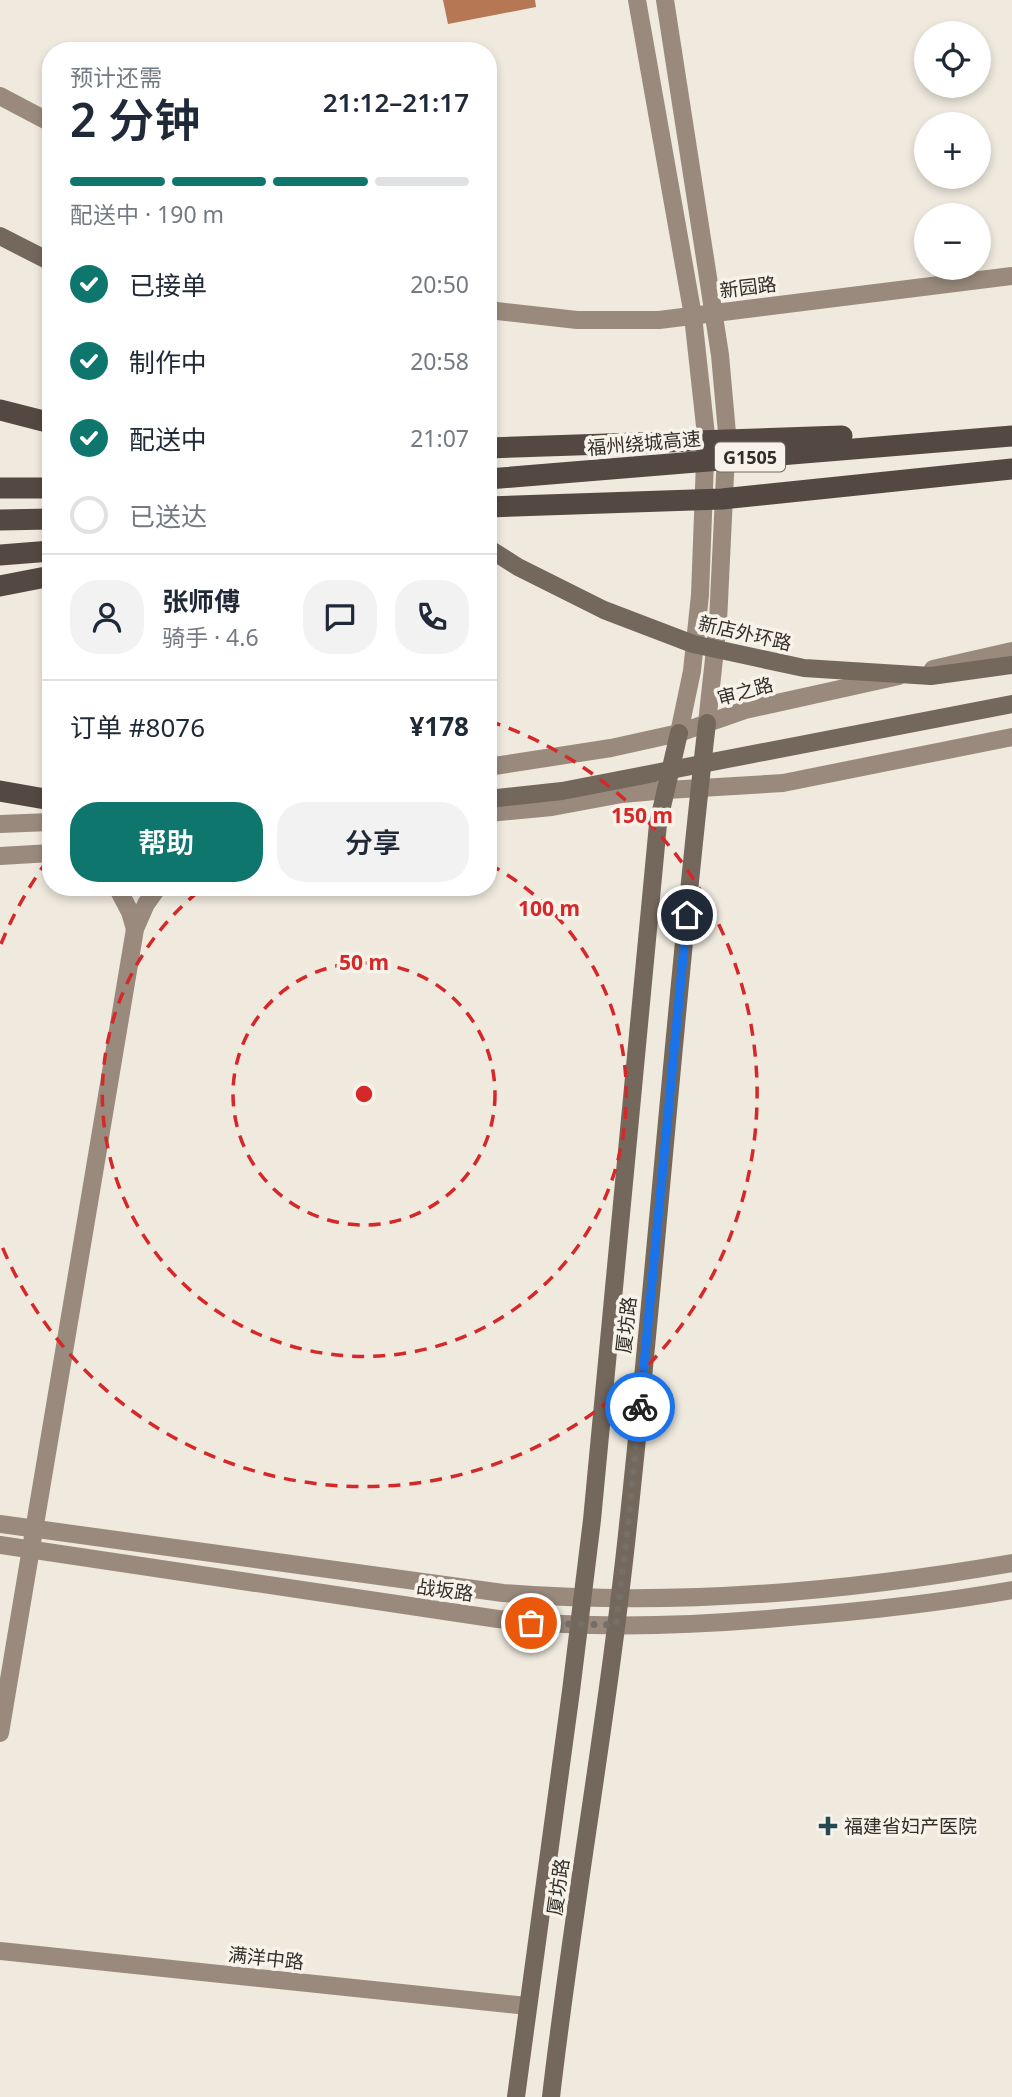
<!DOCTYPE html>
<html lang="zh">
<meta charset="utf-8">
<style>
body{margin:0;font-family:"Noto Sans","Noto Sans SC",sans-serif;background:#f2f2f3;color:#1f2937;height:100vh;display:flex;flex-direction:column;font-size:26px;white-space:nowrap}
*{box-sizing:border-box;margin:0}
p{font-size:23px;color:#747a83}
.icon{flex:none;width:38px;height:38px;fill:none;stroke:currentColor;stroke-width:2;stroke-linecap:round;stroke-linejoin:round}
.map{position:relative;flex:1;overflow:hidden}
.side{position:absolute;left:42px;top:42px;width:455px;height:854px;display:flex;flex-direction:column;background:#fff;border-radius:28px;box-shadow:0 4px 10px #0003}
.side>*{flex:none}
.tools{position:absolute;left:914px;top:21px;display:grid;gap:14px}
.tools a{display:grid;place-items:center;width:77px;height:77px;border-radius:50%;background:#fff;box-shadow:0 4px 10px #0003;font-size:35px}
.pin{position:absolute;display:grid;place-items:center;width:60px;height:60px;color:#fff;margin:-30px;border:4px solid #fff;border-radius:50%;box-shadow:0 2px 7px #0007}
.courier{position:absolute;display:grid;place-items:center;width:70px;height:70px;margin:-35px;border:5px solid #1a73e8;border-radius:50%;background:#fff;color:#222;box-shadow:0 2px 9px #0007}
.summary em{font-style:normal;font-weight:600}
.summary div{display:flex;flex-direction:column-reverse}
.summary{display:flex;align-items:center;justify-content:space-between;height:119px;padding:0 28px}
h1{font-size:46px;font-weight:600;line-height:52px}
.bar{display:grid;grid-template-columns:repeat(4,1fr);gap:10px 7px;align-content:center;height:84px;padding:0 28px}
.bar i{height:9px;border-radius:5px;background:#e0e1e3}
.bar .active{background:#0f766e}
.bar p{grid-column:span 4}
.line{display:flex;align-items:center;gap:18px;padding:0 28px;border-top:2px solid #e0e1e3}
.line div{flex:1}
.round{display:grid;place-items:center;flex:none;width:74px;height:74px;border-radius:28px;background:#f2f2f3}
ol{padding:0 28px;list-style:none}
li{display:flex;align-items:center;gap:21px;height:77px}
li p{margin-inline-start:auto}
li .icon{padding:7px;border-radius:50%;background:#0f766e;color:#fff;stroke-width:4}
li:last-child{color:#747a83}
li i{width:38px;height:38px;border:4px solid #e0e1e3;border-radius:50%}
.action{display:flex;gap:14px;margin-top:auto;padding:14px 28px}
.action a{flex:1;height:80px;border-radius:28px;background:#0f766e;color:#fff;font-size:28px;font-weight:600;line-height:80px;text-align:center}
.action a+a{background:#f2f2f3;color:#1f2937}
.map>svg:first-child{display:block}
.building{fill:#b67754}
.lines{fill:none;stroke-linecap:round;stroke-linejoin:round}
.secondary{stroke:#998a7d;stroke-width:18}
.primary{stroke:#74675c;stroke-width:18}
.highway{stroke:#544942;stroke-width:21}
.primary-bridge{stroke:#74675c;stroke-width:18}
.highway-bridge{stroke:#544942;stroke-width:21}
.done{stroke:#756f68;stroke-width:7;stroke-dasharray:0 12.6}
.route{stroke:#1a73e8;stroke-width:9}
.ring{fill:none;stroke:#d62828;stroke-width:3.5;stroke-dasharray:12 9}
.poi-dot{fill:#244951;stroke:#f7f3ea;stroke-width:2.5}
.labels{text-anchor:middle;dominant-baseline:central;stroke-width:7;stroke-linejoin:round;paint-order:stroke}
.shield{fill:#f7f3ea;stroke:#6e6963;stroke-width:2}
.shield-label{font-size:18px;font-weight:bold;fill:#342e29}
.street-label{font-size:19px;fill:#342e29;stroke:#f7f3ea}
.poi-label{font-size:19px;fill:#342e29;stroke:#f7f3ea;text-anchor:start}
.centre{fill:#d62828;stroke:#f7f3ea;stroke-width:3.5}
.ring-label{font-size:21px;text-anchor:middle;font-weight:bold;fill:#d62828;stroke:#f7f3ea;stroke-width:7;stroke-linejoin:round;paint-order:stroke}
</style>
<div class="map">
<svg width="1012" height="2097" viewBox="0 0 1012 2097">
<rect width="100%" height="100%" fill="#efe9de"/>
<polygon class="building" points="443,0 535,0 536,7 448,24"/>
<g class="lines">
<g class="secondary">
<polyline points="637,0 693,316 706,435 700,595 692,671 679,733"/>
<polyline points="665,0 720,355 727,433 718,622 707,723"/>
<polyline points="0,96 51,123"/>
<polyline points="488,310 577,320 659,320 1012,276"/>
<polyline points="933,669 1012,651"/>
<polyline points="488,767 611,748 679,733 745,710 899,676"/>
<polyline points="488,813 552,807 622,794 667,790 783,783 1012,737"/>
<polyline points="0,824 51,822"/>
<polyline points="0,856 51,853"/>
<polyline points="117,887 130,912 135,929"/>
<path d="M0,1524l503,69c171,14 341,-1 509,-30"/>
<path d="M0,1545l498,74c97,11 196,7 292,-2 75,-6 148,-14 222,-27"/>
<polyline points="0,1733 135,929 146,904 158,887"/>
<polyline points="0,1951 527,2006"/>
</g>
<g class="primary">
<polyline points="0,236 51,262"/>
<polyline points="516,2097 571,1691 592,1520 658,824 679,733"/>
<path d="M551,2097c22,-191 57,-381 77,-572 29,-267 48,-535 79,-802"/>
</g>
<g class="highway">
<polyline points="0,410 51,423"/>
<polyline points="0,488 51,488"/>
<polyline points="0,520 51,519"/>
<polyline points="0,555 51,551"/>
<polyline points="0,586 51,576"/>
<polyline points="0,791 51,800"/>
</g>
<g class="primary-bridge">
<polyline points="488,548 518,567 604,610 693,644 804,668 931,676 1012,665"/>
<polyline points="488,799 562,791 1012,704"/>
</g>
<g class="highway-bridge">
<polyline points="488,448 842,436"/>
<polyline points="488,479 1012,436"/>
<polyline points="488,507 722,499 1012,469"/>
</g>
</g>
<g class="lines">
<polyline class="done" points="531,1623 616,1625 628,1527 640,1407"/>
<polyline class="route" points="640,1407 687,915"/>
</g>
<g class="ring">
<circle cx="364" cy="1094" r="131"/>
<path d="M489 864A262 262 0 1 1 203 888"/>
<path d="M1 944A393 393 0 0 1 50 857M489 721A393 393 0 1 1 1 1244"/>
</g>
<path class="poi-dot" d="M824.5 1815.5h7v7h7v7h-7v7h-7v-7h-7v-7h7z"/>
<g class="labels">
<rect class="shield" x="715" y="442.5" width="70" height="29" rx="5"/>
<g class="shield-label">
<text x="750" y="457">G1505</text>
</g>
<g class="street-label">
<text transform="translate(748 287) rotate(-7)">新园路</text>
<text transform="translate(644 443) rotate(-5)">福州绕城高速</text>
<text transform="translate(745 633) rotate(13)">新店外环路</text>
<text transform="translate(745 691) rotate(-15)">审之路</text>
<text transform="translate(626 1325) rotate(-84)">厦坊路</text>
<text transform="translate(445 1590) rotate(8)">战坂路</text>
<text transform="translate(558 1887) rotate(-82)">厦坊路</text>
<text transform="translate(266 1958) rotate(6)">满洋中路</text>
</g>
<g class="poi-label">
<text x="844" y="1826">福建省妇产医院</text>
</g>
</g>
<circle cx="364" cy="1094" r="10" class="centre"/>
<g class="ring-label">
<text x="642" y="823">150 m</text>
<text x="549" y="916">100 m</text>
<text x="364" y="970">50 m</text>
</g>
</svg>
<div class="tools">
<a><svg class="icon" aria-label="locate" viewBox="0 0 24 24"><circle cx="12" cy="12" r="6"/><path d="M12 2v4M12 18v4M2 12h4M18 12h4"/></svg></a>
<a>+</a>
<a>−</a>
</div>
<div class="pin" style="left:531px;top:1623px;background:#ea580c"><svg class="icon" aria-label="bag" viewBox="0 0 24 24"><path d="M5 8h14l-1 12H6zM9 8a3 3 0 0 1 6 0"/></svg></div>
<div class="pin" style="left:687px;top:915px;background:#1f2937"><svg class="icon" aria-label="home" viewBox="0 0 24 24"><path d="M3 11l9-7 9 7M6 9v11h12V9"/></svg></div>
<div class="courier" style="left:640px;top:1407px"><svg class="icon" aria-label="bike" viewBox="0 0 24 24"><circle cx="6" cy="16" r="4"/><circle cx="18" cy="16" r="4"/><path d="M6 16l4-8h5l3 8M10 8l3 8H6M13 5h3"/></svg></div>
<section class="side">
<div class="summary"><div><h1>2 分钟</h1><p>预计还需</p></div><em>21:12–21:17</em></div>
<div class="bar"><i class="active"></i><i class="active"></i><i class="active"></i><i></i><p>配送中 · 190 m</p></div>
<ol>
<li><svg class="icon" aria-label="check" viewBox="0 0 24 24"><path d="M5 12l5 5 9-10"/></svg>已接单<p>20:50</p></li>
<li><svg class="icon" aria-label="check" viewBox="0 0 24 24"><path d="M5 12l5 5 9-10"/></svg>制作中<p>20:58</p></li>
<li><svg class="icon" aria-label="check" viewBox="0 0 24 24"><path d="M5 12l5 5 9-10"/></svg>配送中<p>21:07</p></li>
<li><i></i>已送达</li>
</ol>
<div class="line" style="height:126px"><a class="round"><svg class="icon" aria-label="person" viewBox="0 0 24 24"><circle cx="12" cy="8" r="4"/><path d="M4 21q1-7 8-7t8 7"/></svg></a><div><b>张师傅</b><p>骑手 · 4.6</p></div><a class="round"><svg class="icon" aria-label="chat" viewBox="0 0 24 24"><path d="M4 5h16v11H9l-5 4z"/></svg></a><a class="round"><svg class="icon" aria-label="phone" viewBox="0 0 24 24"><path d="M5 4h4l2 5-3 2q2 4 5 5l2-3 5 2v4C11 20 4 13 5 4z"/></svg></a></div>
<div class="line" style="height:91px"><div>订单 #8076</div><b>¥178</b></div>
<div class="action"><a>帮助</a><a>分享</a></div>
</section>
</div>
